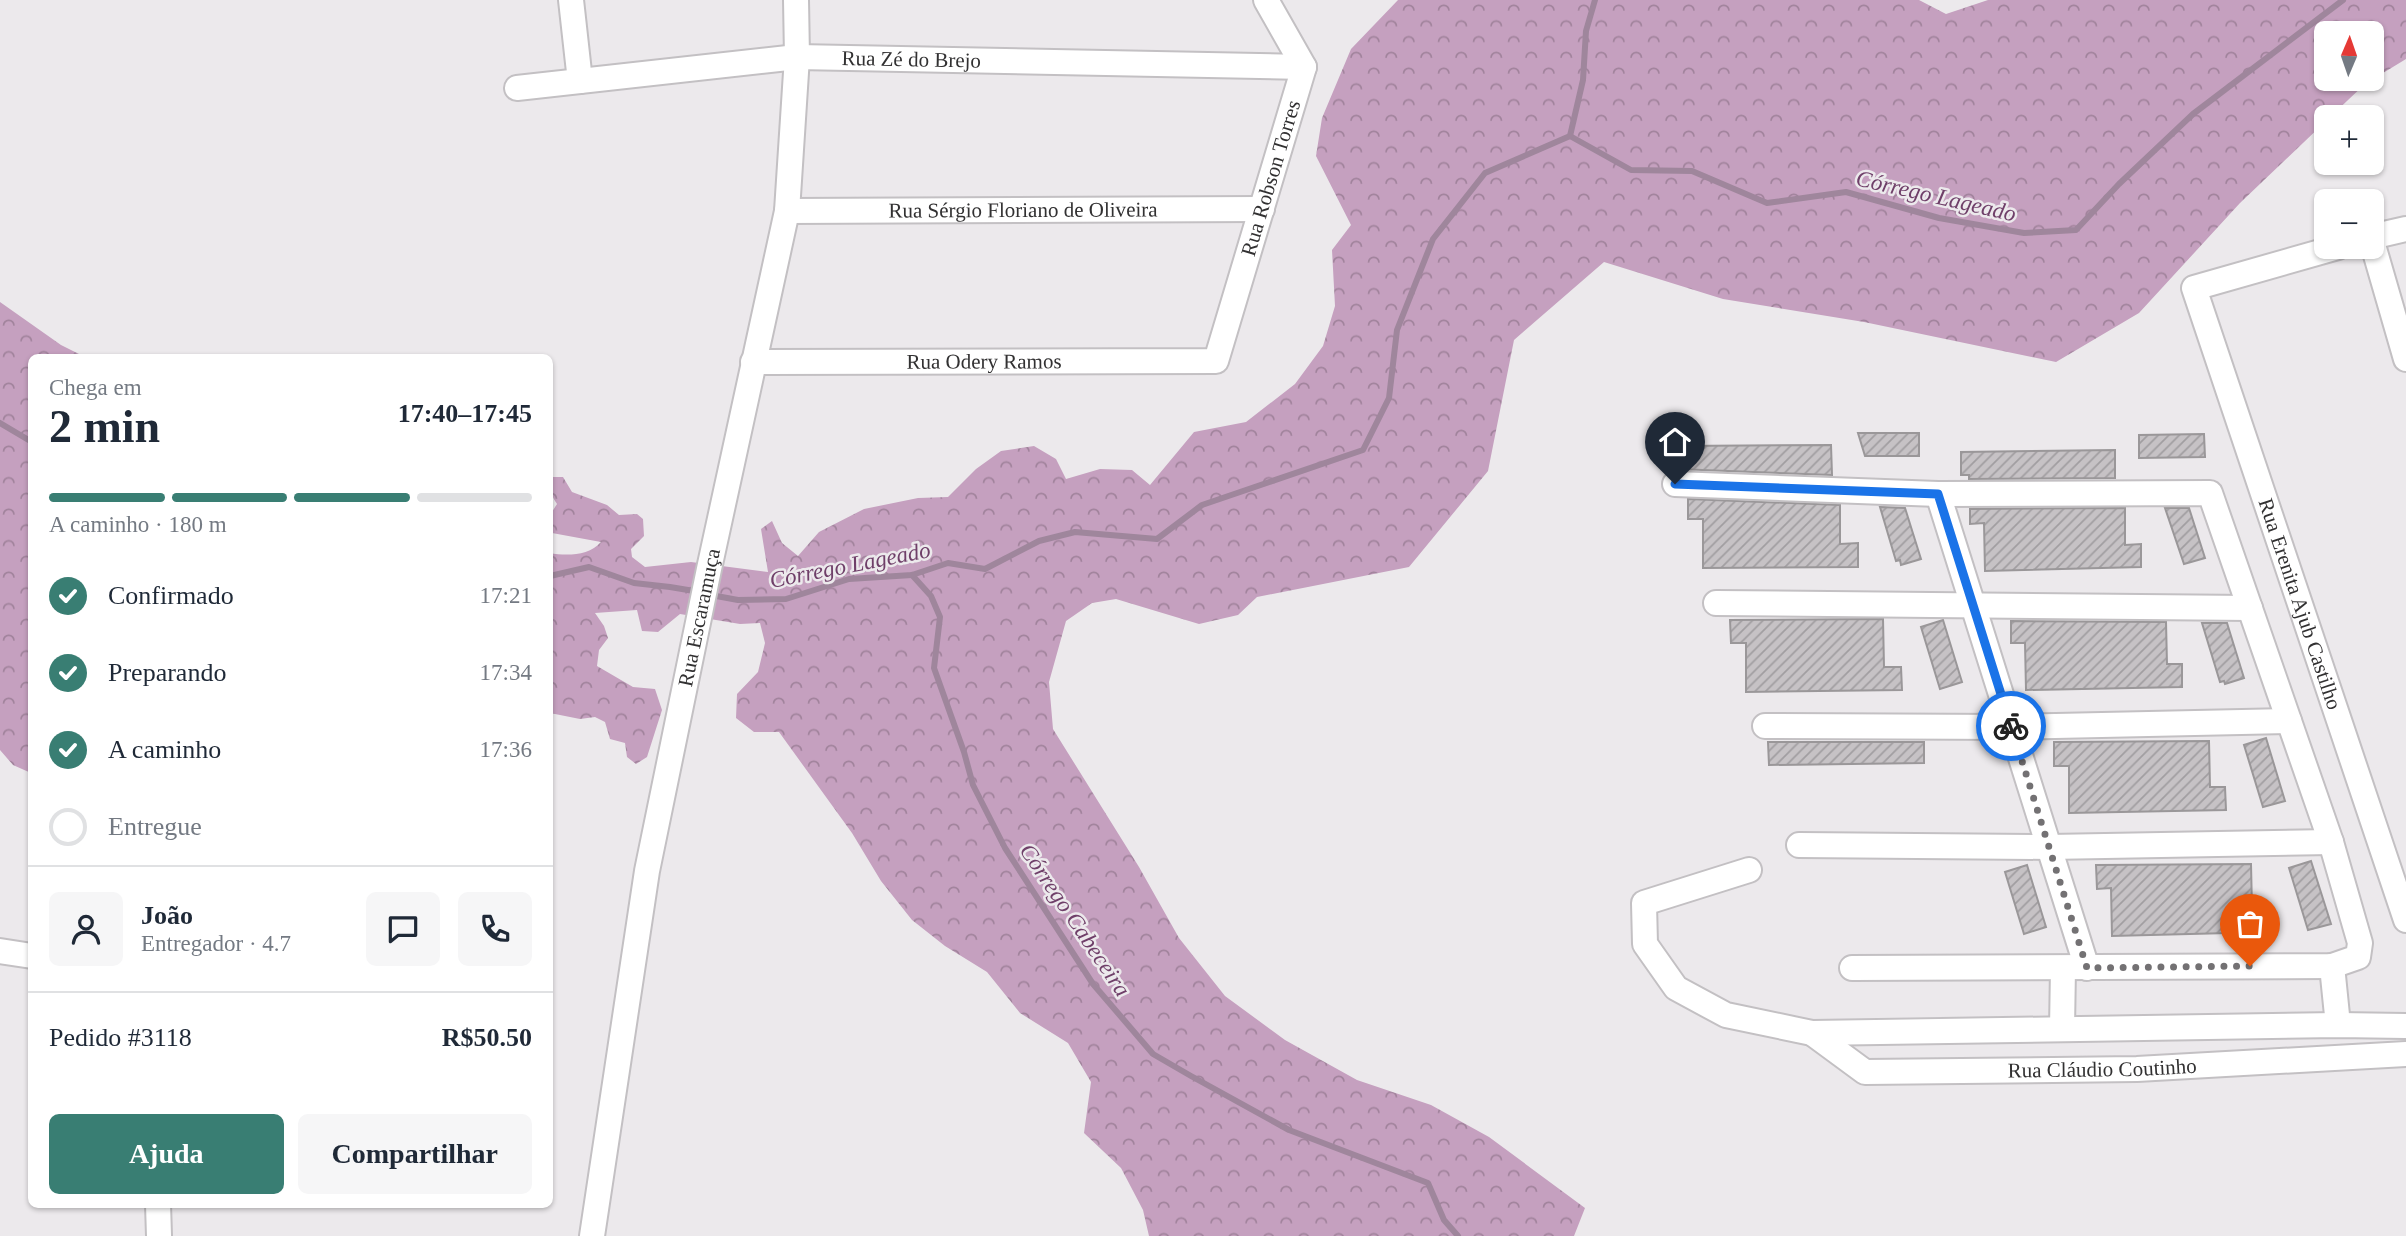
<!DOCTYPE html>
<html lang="pt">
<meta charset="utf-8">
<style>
body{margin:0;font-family:"Times New Roman",serif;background:#f6f6f7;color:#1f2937;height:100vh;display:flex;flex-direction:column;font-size:26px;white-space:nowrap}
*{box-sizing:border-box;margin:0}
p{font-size:23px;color:#747a83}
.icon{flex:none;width:38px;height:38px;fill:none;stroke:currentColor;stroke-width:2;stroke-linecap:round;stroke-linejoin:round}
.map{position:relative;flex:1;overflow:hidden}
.details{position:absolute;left:28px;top:354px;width:525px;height:854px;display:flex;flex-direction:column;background:#fff;border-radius:10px;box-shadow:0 2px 5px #0004}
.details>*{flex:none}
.needle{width:46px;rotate:2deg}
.tools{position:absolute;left:2314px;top:21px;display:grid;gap:14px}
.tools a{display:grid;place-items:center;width:70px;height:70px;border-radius:10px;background:#fff;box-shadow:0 2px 5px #0004;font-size:35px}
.pin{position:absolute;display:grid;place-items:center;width:60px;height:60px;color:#fff;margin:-72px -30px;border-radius:50% 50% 50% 0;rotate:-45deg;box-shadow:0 0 7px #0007}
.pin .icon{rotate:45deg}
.courier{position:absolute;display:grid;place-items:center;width:70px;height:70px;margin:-35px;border:5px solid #1a73e8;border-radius:50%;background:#fff;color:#222;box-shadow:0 2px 9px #0007}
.overview em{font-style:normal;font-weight:700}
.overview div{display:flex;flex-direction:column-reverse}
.overview{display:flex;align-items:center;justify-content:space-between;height:119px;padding:0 21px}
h1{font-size:46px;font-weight:700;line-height:52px}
.bar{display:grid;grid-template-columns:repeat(4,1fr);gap:10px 7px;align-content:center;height:84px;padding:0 21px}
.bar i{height:9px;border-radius:5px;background:#e0e1e3}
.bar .current{background:#397e73}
.bar p{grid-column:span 4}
.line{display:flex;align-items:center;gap:18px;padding:0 21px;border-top:2px solid #e0e1e3}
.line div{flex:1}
.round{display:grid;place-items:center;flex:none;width:74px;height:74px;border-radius:10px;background:#f6f6f7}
ol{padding:0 21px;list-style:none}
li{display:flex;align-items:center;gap:21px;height:77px}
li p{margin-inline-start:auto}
li .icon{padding:7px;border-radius:50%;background:#397e73;color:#fff;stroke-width:4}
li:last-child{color:#747a83}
li i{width:38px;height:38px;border:4px solid #e0e1e3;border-radius:50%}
.primary-button{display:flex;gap:14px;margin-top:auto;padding:14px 21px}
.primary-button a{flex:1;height:80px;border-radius:10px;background:#397e73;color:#fff;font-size:28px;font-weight:700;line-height:80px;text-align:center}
.primary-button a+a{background:#f6f6f7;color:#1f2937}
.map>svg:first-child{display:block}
.forest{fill:url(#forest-crowns);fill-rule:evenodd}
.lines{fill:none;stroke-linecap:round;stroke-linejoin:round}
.stream{stroke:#9f869c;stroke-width:6}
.building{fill:url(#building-hatch);stroke:#9a9799;stroke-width:2}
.minor-casing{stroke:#c3c0c3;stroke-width:28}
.minor{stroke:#fff;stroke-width:24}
.done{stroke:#737173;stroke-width:7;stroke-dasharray:0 12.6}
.route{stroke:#1a73e8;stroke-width:9}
.labels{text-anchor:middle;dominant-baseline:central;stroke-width:5;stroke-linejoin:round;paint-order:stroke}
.street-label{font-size:21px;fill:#323132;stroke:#ece9ec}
.water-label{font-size:23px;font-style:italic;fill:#6f3f69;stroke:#ece9ec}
</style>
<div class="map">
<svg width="2406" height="1236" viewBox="0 0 2406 1236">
<defs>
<pattern id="forest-crowns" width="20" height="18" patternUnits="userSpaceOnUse" patternTransform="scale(1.75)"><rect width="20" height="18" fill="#c5a0bf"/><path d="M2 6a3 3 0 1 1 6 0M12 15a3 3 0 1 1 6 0" fill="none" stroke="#a1839c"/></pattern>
<pattern id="building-hatch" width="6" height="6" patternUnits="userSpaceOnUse" patternTransform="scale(1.75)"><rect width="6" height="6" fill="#c6c2c5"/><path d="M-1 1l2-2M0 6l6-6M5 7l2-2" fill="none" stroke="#a19ea1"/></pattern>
</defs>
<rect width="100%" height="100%" fill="#ece9ec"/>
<g class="forest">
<path d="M1398,0h521l27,14 42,-14h418v59l-41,25 -35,33h-4v4l-86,82 -101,110 -83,49 -192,-40 -141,-23 -119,-37 -90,78 -26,131 -79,96 -152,30 -19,18 -39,9 -83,-25 -24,4 -26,18 -17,61 4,47 86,138 40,71 46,58 60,44 72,40 74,25 58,32 96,71 -11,28h-425l-6,-26 -22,-42 -37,-35 7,-51 -23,-39 -48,-30 -33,-41 -42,-26 -33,-26 -31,-39 -29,-48 -73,-101h-25l-18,-14 1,-24 21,-22 7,-29 -5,-20 -20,1 -60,-10 -22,18 -16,-1 -5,-21 -42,3 9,13 4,12 -9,12 -2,16 36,21 22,2 7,21 -15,47 -11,7 -9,-7 -2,-14 -15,-4 -5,-17 -10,-5 -15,2 -30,-6v-160c16,3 39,3 51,-11l-49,-9 -2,-3v-15l7,-11c-6,-9 -9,-16 -6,-27h12l9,15 35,13 12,10 18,-1 6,5 1,17 -13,13 1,8 13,10 46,-5 77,10 -7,-43 11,-8 10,22 16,13 21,-24 45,-23 54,-11 30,-1 28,-28 25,-18 33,-5 22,13 10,20 34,-10 32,1 18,15 44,-53 52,-10 49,-38 28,-38 12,-40 -3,-56 19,-25 -35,-69 6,-38 29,-69zM2326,33h45v46h-45z"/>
<polygon points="0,302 61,345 85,357 32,357 31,773 13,765 0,750"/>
</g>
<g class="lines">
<g class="stream">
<polyline points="1570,136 1631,170 1692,171 1767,203 1846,192 1939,218 2024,233 2076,230 2119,184 2193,114 2343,0"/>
<polyline points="1570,136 1583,80 1586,31 1595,0"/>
<polyline points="0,423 32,442"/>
<polyline points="912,575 931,596 940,617 934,668 964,752 973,785 1005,848 1093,984 1153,1054 1191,1076 1289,1130 1428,1183 1444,1220 1458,1236"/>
<polyline points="550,576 589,567 634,583 670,587 700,592"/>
<polyline points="711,595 738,600 786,599 849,579 912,575 948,563 985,569 1039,541 1075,532 1157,539 1202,505 1363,450 1389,398 1397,330 1433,239 1485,173 1570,136"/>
</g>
</g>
<g class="building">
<polygon points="1858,433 1919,433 1919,456 1865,456"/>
<polygon points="2204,434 2205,457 2139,458 2139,435"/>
<polygon points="1831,445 1832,475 1677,469 1677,446"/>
<polygon points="2115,450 2115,478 1969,479 1969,475 1961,475 1961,452"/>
<polygon points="1688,499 1840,505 1840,544 1858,543 1858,567 1703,568 1703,519 1688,519"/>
<polygon points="1880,507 1905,508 1921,559 1901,565 1900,560 1896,561"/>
<polygon points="2125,508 2125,545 2141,544 2141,567 1985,571 1984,523 1970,524 1970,509"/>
<polygon points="2165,508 2189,508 2205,558 2184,564"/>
<polygon points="1883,619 1884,667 1901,667 1902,690 1746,692 1746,643 1731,643 1730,620"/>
<polygon points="1943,620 1962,682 1940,689 1921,627"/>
<polygon points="2011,621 2166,622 2167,664 2182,664 2182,687 2026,690 2025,643 2011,643"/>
<polygon points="2202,623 2227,623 2244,678 2225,684 2224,681 2220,682"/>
<polygon points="2266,738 2285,801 2263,807 2244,745"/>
<polygon points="2209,741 2210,787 2225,787 2226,810 2069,813 2069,766 2054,766 2054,742"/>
<polygon points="1768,742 1924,742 1924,763 1769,765"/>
<polygon points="2311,861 2331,924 2308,930 2289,868"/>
<polygon points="2251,864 2252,909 2268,909 2268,932 2112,936 2111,888 2097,889 2096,865"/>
<polygon points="2027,865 2046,927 2024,934 2005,872"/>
</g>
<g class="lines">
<defs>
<g id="minor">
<polyline points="571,0 580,81"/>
<path id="s1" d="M517,88l280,-31 507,10"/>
<path id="s2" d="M787,211l475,-2"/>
<polyline points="2371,237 2406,229"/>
<polyline points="2371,238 2406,359"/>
<path id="s3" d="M2338,247l-144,41 212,632"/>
<path id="s4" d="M753,362l463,-1 88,-294 -38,-67"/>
<polyline points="1675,484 1938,494 2210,493 2331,842 2360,943 2358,957 2332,966 1852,968"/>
<polyline points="1938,494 2087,968"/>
<polyline points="1716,603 2250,608"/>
<polyline points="1765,726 2011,727 2289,721"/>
<polyline points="1799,845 2049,847 2331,842"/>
<polyline points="1749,870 1644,903 1645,944 1676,988 1726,1015 1812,1033 2338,1025 2406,1026"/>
<polyline points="0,951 32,956"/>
<polyline points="2332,966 2338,1025"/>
<polyline points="2062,1029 2063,968"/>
<path id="s5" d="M1812,1033l53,39 272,-3 269,-15"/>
<polyline points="158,1204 159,1236"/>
<path id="s6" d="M592,1236l55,-365 62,-302 78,-358 10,-154 -1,-57"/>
</g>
</defs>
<use href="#minor" class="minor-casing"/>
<use href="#minor" class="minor"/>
</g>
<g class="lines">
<polyline class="done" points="2011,726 2087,968 2250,966"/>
<polyline class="route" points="1675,484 1938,494 2011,726"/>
</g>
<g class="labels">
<g class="street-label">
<text stroke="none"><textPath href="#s1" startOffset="396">Rua Zé do Brejo</textPath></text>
<text stroke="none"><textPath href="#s4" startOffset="654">Rua Robson Torres</textPath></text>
<text stroke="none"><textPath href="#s2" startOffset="236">Rua Sérgio Floriano de Oliveira</textPath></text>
<text stroke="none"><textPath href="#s4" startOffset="231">Rua Odery Ramos</textPath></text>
<text stroke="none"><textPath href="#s3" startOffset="483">Rua Erenita Ajub Castilho</textPath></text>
<text stroke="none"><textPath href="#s6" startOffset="628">Rua Escaramuça</textPath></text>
<text stroke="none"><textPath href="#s5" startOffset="303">Rua Cláudio Coutinho</textPath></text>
</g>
<g class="water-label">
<text transform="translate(1936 196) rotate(13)">Córrego Lageado</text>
<text transform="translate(850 565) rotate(-11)">Córrego Lageado</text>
<text transform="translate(1075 920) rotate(56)">Córrego Cabeceira</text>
</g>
</g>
</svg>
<div class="tools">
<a><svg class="needle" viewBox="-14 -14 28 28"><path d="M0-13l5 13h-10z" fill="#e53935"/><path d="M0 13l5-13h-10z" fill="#747a83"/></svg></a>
<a>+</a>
<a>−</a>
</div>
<div class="pin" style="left:2250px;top:966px;background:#ea580c"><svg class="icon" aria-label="bag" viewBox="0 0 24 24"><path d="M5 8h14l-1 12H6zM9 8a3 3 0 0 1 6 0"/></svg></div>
<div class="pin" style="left:1675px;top:484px;background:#1f2937"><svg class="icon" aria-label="home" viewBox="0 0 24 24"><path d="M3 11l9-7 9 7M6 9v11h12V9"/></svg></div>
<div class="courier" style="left:2011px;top:726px"><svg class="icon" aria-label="bike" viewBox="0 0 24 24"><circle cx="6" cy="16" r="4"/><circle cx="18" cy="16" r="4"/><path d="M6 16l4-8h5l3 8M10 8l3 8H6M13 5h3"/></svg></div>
<section class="details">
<div class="overview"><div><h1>2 min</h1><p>Chega em</p></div><em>17:40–17:45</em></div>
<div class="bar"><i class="current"></i><i class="current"></i><i class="current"></i><i></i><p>A caminho · 180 m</p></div>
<ol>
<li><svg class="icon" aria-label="check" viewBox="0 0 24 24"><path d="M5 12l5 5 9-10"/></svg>Confirmado<p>17:21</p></li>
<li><svg class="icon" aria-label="check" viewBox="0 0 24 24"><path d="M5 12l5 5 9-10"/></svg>Preparando<p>17:34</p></li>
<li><svg class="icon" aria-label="check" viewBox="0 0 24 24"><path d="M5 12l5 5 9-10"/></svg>A caminho<p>17:36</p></li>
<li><i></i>Entregue</li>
</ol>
<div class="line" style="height:126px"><a class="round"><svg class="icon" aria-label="person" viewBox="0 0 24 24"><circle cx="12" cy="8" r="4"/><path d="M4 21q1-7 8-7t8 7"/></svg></a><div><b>João</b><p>Entregador · 4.7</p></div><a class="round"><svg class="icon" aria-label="chat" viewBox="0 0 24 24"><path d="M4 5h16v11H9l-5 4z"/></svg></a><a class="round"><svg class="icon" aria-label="phone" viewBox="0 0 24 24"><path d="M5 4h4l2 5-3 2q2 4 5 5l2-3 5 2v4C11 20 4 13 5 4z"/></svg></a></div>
<div class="line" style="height:91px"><div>Pedido #3118</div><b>R$50.50</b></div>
<div class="primary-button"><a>Ajuda</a><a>Compartilhar</a></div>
</section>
</div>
